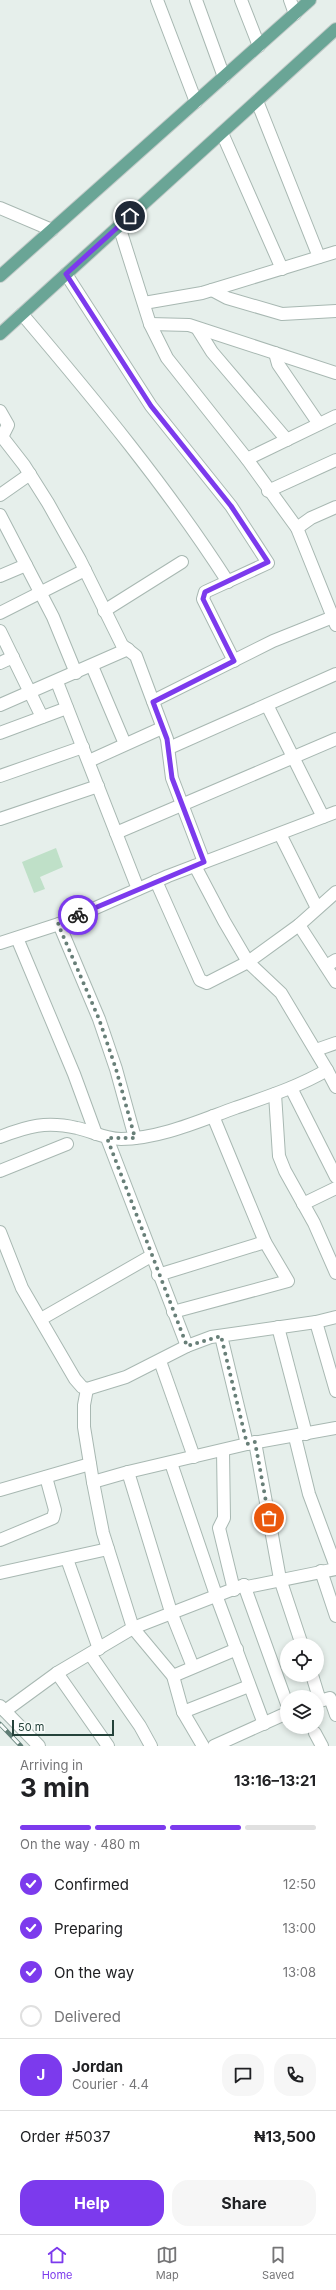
<!DOCTYPE html>
<meta charset="utf-8">
<style>
body{margin:0;font-family:Inter,sans-serif;background:#f6f6f6;color:#202124;height:100vh;display:flex;flex-direction:column;font-size:15px;white-space:nowrap}
*{box-sizing:border-box;margin:0}
p{font-size:13px;color:#757577}
.icon{flex:none;width:22px;height:22px;fill:none;stroke:currentColor;stroke-width:2;stroke-linecap:round;stroke-linejoin:round}
.map{position:relative;height:1746px;overflow:hidden}
.drawer{display:flex;flex-direction:column;background:#fff;flex:1}
.drawer>*{flex:none}
.controls{position:absolute;left:280px;top:1638px;display:grid;gap:8px}
.controls a{display:grid;place-items:center;width:44px;height:44px;border-radius:50%;background:#fff;box-shadow:0 2px 6px #0003;font-size:20px}
.scale{position:absolute;left:12px;bottom:10px;width:102px;box-sizing:border-box;padding-left:4px;border:2px solid #24423a;border-top:0;font-size:11px;line-height:14px;white-space:nowrap;color:#24423a;-webkit-text-stroke:3px #f7fbf9;paint-order:stroke}
.pin{position:absolute;display:grid;place-items:center;width:34px;height:34px;color:#fff;margin:-17px;border:2px solid #fff;border-radius:50%;box-shadow:0 1px 4px #0007}
.courier{position:absolute;display:grid;place-items:center;width:40px;height:40px;margin:-20px;border:3px solid #7c3aed;border-radius:50%;background:#fff;color:#222;box-shadow:0 1px 5px #0007}
.summary em{font-style:normal;font-weight:700}
.summary div{display:flex;flex-direction:column-reverse}
.summary{display:flex;align-items:center;justify-content:space-between;height:68px;padding:0 20px}
h1{font-size:26px;font-weight:700;line-height:30px}
.bar{display:grid;grid-template-columns:repeat(4,1fr);gap:6px 4px;align-content:center;height:48px;padding:0 20px}
.bar i{height:5px;border-radius:3px;background:#e0e0e0}
.bar .active{background:#7c3aed}
.bar p{grid-column:span 4}
.line{display:flex;align-items:center;gap:10px;padding:0 20px;border-top:1px solid #e0e0e0}
.line div{flex:1}
.round{display:grid;place-items:center;flex:none;width:42px;height:42px;border-radius:16px;background:#f6f6f6}
ol{padding:0 20px;list-style:none}
li{display:flex;align-items:center;gap:12px;height:44px}
li p{margin-inline-start:auto}
li .icon{padding:4px;border-radius:50%;background:#7c3aed;color:#fff;stroke-width:4}
li:last-child{color:#757577}
li i{width:22px;height:22px;border:2px solid #e0e0e0;border-radius:50%}
.button{display:flex;gap:8px;margin-top:auto;padding:8px 20px}
.button a{flex:1;height:46px;border-radius:16px;background:#7c3aed;color:#fff;font-size:16px;font-weight:700;line-height:46px;text-align:center}
.button a+a{background:#f6f6f6;color:#202124}
.tabs{display:flex;justify-content:space-around;align-items:center;height:56px;border-top:1px solid #e0e0e0;background:#fff;font-size:11px;color:#757577}
.tabs a{display:grid;justify-items:center;gap:2px}
.tabs .active{color:#7c3aed}
.map>svg:first-child{display:block}
.green{fill:#bfe0c8}
.lines{fill:none;stroke-linecap:round;stroke-linejoin:round}
.street-casing{stroke:#a8b8b2;stroke-width:14}
.primary-casing{stroke:#c2cac8;stroke-width:14}
.street{stroke:#fff;stroke-width:12}
.primary{stroke:#6aa596;stroke-width:12}
.rail-casing{stroke:#5f7d75;stroke-width:4.5}
.rail{stroke:#f7fbf9;stroke-width:3;stroke-dasharray:9;stroke-linecap:butt}
.done{stroke:#687f78;stroke-width:4;stroke-dasharray:0 7.2}
.route{stroke:#7c3aed;stroke-width:5}
</style>
<div class="map">
<svg width="336" height="1746" viewBox="0 0 336 1746">
<rect width="100%" height="100%" fill="#e6efeb"/>
<polygon class="green" points="56,848 63,867 40,877 45,889 34,893 22,862"/>
<g class="lines">
<defs>
<g id="street">
<polyline points="157,0 196,102"/>
<polyline points="196,0 224,77"/>
<polyline points="241,0 259,46"/>
<polyline points="290,0 295,14"/>
<polyline points="257,101 319,257"/>
<polyline points="222,133 282,269"/>
<polyline points="0,208 52,230"/>
<polyline points="119,226 150,324 167,358 247,459 297,528 336,625"/>
<polyline points="66,274 151,406 231,506 268,563 205,592 203,599 234,661"/>
<polyline points="212,290 227,298 282,314 336,311"/>
<polyline points="144,303 202,293 336,252"/>
<path d="M22,314c73,86 145,173 206,268"/>
<polyline points="150,324 189,325 336,373"/>
<polyline points="197,328 212,352 287,440"/>
<polyline points="275,353 278,364 319,424"/>
<polyline points="0,411 8,425 3,435 3,438 24,465 48,503 80,560 122,645 136,656 167,739 172,778 204,862"/>
<polyline points="247,459 336,416"/>
<polyline points="268,491 336,460"/>
<polyline points="0,495 30,474"/>
<polyline points="0,515 53,617 76,673"/>
<polyline points="297,528 311,518 336,507"/>
<polyline points="0,576 26,565"/>
<polyline points="104,611 182,562"/>
<polyline points="0,613 85,570"/>
<polyline points="0,631 42,717"/>
<polyline points="0,663 13,657"/>
<polyline points="92,666 125,744"/>
<polyline points="57,682 138,889"/>
<polyline points="153,701 273,641 333,617"/>
<polyline points="0,705 128,649"/>
<polyline points="267,705 323,817"/>
<polyline points="0,733 67,708"/>
<polyline points="169,748 336,674"/>
<polyline points="89,761 162,728"/>
<polyline points="0,776 83,747"/>
<polyline points="0,819 98,786"/>
<polyline points="116,833 336,739"/>
<polyline points="280,834 317,908"/>
<polyline points="156,881 200,980 207,983 248,962 299,925 336,892"/>
<polyline points="59,924 99,1019 116,1069 135,1138"/>
<polyline points="299,925 336,982"/>
<polyline points="17,938 74,1074 96,1134"/>
<polyline points="0,943 59,924 168,876 336,812"/>
<polyline points="326,966 336,960"/>
<polyline points="316,1050 336,1043"/>
<polyline points="327,1070 336,1087"/>
<polyline points="291,1088 336,1177"/>
<polyline points="275,1094 279,1156 285,1171 314,1223 336,1273"/>
<path d="M0,1137c28,-11 46,-16 77,-9 15,3 27,11 44,11 38,0 78,-18 114,-31 31,-11 63,-21 92,-38l-46,-77 -33,-31 -24,-41 -29,-55"/>
<polyline points="107,1138 187,1346"/>
<polyline points="0,1171 67,1144"/>
<polyline points="303,1204 336,1188"/>
<polyline points="0,1232 22,1288 75,1379 82,1387 87,1389 126,1377 187,1346 211,1337 316,1322 336,1317"/>
<polyline points="158,1275 265,1242"/>
<polyline points="173,1312 288,1281 265,1242 213,1116"/>
<polyline points="41,1319 151,1256"/>
<polyline points="316,1322 336,1391"/>
<polyline points="278,1327 306,1434"/>
<polyline points="221,1336 247,1444"/>
<polyline points="160,1361 194,1457"/>
<polyline points="87,1389 84,1405 84,1427 93,1482 103,1533 133,1628 173,1676 183,1712 203,1746"/>
<polyline points="295,1437 309,1494 336,1567"/>
<polyline points="255,1442 280,1579 302,1645"/>
<polyline points="223,1451 224,1518 219,1528 234,1590"/>
<polyline points="171,1463 216,1595 264,1724"/>
<polyline points="128,1472 171,1612 193,1667"/>
<polyline points="93,1482 128,1472 247,1444 336,1428"/>
<polyline points="0,1490 90,1464"/>
<polyline points="0,1540 53,1518 55,1510 46,1477"/>
<polyline points="67,1559 99,1649"/>
<polyline points="321,1571 336,1616"/>
<polyline points="0,1573 108,1549"/>
<polyline points="244,1585 287,1704"/>
<polyline points="90,1654 140,1726 151,1746"/>
<polyline points="57,1673 108,1746"/>
<polyline points="312,1675 320,1701 330,1698 336,1715"/>
<polyline points="173,1676 237,1649"/>
<polyline points="0,1706 39,1746"/>
<polyline points="5,1711 57,1673 133,1628 244,1585 247,1587 336,1569"/>
<polyline points="183,1712 249,1686"/>
<polyline points="315,1733 322,1746"/>
<polyline points="214,1746 287,1713"/>
</g>
<g id="primary">
<polyline points="0,276 310,0"/>
<polyline points="0,334 336,29"/>
</g>
</defs>
<use href="#street" class="street-casing"/>
<use href="#primary" class="primary-casing"/>
<use href="#street" class="street"/>
<use href="#primary" class="primary"/>
<defs>
<polyline id="rail" points="0,1724 21,1746"/>
</defs>
<use href="#rail" class="rail-casing"/>
<use href="#rail" class="rail"/>
</g>
<g class="lines">
<polyline class="done" points="78,915 58,924 99,1019 116,1069 135,1138 107,1138 187,1346 221,1336 247,1444 255,1442 269,1518"/>
<polyline class="route" points="78,915 204,862 172,778 167,739 153,702 234,661 203,599 205,592 268,562 231,506 151,406 66,274 130,216"/>
</g>
</svg>
<div class="controls">
<a><svg class="icon" aria-label="locate" viewBox="0 0 24 24"><circle cx="12" cy="12" r="6"/><path d="M12 2v4M12 18v4M2 12h4M18 12h4"/></svg></a>
<a><svg class="icon" aria-label="layers" viewBox="0 0 24 24"><path d="M12 4l9 5-9 5-9-5zM3 14l9 5 9-5"/></svg></a>
</div>
<div class="scale">50 m</div>
<div class="pin" style="left:269px;top:1518px;background:#ea580c"><svg class="icon" aria-label="bag" viewBox="0 0 24 24"><path d="M5 8h14l-1 12H6zM9 8a3 3 0 0 1 6 0"/></svg></div>
<div class="pin" style="left:130px;top:216px;background:#1f2937"><svg class="icon" aria-label="home" viewBox="0 0 24 24"><path d="M3 11l9-7 9 7M6 9v11h12V9"/></svg></div>
<div class="courier" style="left:78px;top:915px"><svg class="icon" aria-label="bike" viewBox="0 0 24 24"><circle cx="6" cy="16" r="4"/><circle cx="18" cy="16" r="4"/><path d="M6 16l4-8h5l3 8M10 8l3 8H6M13 5h3"/></svg></div>
</div>
<section class="drawer">
<div class="summary"><div><h1>3 min</h1><p>Arriving in</p></div><em>13:16–13:21</em></div>
<div class="bar"><i class="active"></i><i class="active"></i><i class="active"></i><i></i><p>On the way · 480 m</p></div>
<ol>
<li><svg class="icon" aria-label="check" viewBox="0 0 24 24"><path d="M5 12l5 5 9-10"/></svg>Confirmed<p>12:50</p></li>
<li><svg class="icon" aria-label="check" viewBox="0 0 24 24"><path d="M5 12l5 5 9-10"/></svg>Preparing<p>13:00</p></li>
<li><svg class="icon" aria-label="check" viewBox="0 0 24 24"><path d="M5 12l5 5 9-10"/></svg>On the way<p>13:08</p></li>
<li><i></i>Delivered</li>
</ol>
<div class="line" style="height:72px"><b class="round" style="background:#7c3aed;color:#fff">J</b><div><b>Jordan</b><p>Courier · 4.4</p></div><a class="round"><svg class="icon" aria-label="chat" viewBox="0 0 24 24"><path d="M4 5h16v11H9l-5 4z"/></svg></a><a class="round"><svg class="icon" aria-label="phone" viewBox="0 0 24 24"><path d="M5 4h4l2 5-3 2q2 4 5 5l2-3 5 2v4C11 20 4 13 5 4z"/></svg></a></div>
<div class="line" style="height:52px"><div>Order #5037</div><b>₦13,500</b></div>
<div class="button"><a>Help</a><a>Share</a></div>
</section>
<nav class="tabs">
<a class="active"><svg class="icon" aria-label="home" viewBox="0 0 24 24"><path d="M3 11l9-7 9 7M6 9v11h12V9"/></svg>Home</a>
<a><svg class="icon" aria-label="map" viewBox="0 0 24 24"><path d="M3 6l6-2 6 2 6-2v14l-6 2-6-2-6 2zM9 4v14M15 6v14"/></svg>Map</a>
<a><svg class="icon" aria-label="saved" viewBox="0 0 24 24"><path d="M7 4h10v16l-5-4-5 4z"/></svg>Saved</a>
</nav>
